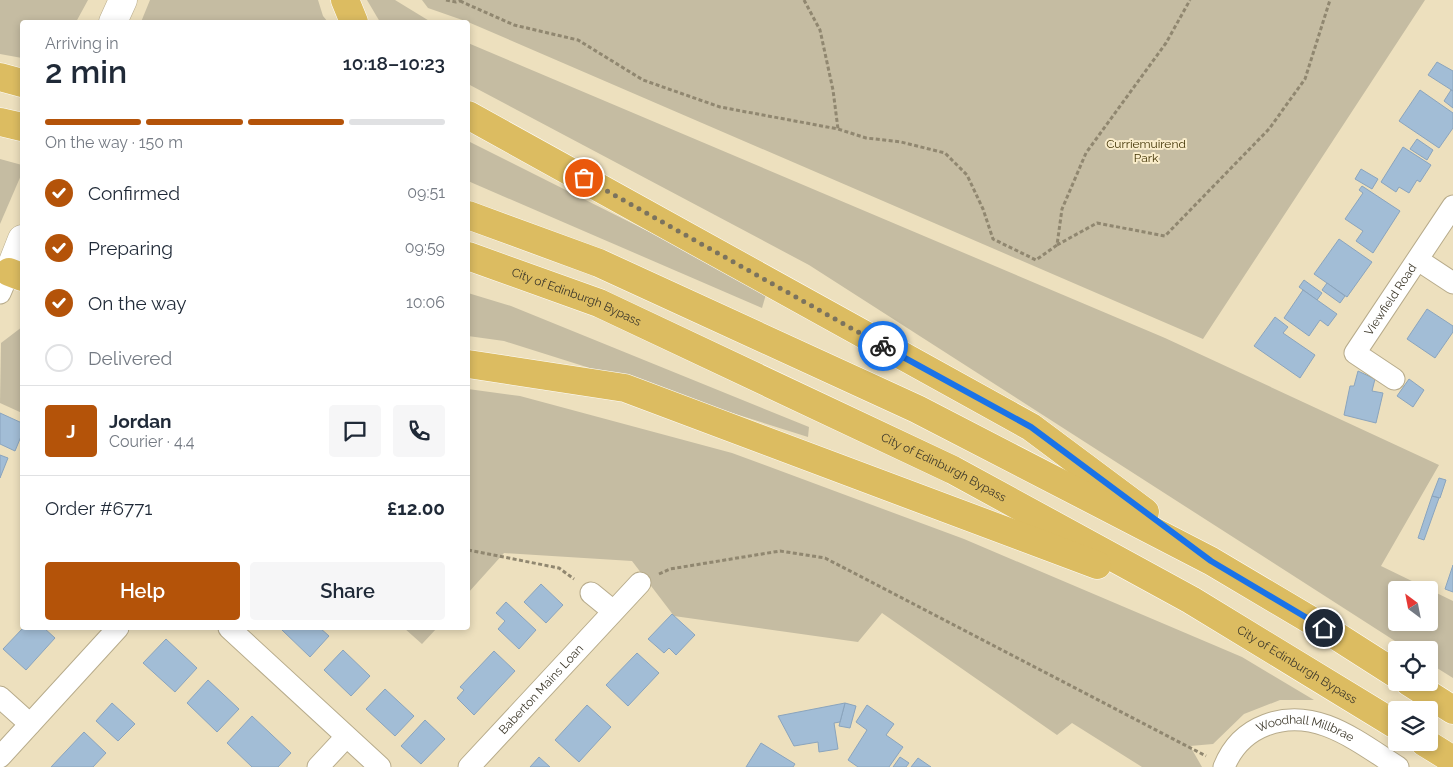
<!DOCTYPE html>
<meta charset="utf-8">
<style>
body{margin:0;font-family:Raleway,sans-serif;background:#f6f6f7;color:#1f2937;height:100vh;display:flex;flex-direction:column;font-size:19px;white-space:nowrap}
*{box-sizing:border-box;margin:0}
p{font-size:16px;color:#747a83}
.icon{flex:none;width:28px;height:28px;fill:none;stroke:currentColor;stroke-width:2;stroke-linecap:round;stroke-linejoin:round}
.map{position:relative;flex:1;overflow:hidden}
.details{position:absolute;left:20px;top:20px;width:450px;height:610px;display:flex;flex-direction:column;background:#fff;border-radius:5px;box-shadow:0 2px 8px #0003}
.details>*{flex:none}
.needle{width:32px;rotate:328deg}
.fabs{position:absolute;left:1388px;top:581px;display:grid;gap:10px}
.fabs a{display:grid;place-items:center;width:50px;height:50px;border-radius:5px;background:#fff;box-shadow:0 2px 8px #0003;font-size:25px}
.pin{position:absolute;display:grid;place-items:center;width:42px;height:42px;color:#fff;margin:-21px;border:2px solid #fff;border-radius:50%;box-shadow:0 1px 5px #0007}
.courier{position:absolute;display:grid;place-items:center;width:50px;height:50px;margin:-25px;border:4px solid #1a73e8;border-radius:50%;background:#fff;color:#222;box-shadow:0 1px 6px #0007}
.head em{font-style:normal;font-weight:600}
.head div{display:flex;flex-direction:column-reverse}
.head{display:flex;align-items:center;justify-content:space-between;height:85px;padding:0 25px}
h1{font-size:32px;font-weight:600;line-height:38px}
.bar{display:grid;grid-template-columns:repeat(4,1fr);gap:8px 5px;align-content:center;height:60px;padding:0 25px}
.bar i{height:6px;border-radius:4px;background:#e0e1e3}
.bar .on{background:#b45309}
.bar p{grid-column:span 4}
.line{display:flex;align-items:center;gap:12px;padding:0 25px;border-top:1px solid #e0e1e3}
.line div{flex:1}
.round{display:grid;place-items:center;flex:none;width:52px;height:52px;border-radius:5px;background:#f6f6f7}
ol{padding:0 25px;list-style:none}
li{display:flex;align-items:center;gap:15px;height:55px}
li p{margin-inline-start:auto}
li .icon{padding:5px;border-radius:50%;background:#b45309;color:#fff;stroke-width:4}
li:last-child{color:#747a83}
li i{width:28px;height:28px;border:2px solid #e0e1e3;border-radius:50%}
.button{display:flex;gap:10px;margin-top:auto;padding:10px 25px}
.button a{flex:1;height:58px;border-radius:5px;background:#b45309;color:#fff;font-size:20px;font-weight:600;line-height:58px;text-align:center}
.button a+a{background:#f6f6f7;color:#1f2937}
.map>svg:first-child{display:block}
.green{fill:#c5bca2;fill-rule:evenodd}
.building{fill:#a2bdd6;stroke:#8aa4bd}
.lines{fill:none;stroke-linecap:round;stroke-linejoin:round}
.street-casing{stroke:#b7ab8b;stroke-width:23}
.secondary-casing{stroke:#b7ab8b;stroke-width:29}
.highway-casing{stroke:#fff;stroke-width:29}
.path{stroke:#908770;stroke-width:3;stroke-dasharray:4 2.5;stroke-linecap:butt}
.street{stroke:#fff;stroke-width:21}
.secondary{stroke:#fff;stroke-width:28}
.highway{stroke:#dcbc61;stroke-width:28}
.done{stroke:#7b735e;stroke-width:5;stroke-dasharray:0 9}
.route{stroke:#1a73e8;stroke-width:6}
.labels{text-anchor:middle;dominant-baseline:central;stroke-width:4;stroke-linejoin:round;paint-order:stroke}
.park-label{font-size:12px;fill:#423405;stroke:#faedcb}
.street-label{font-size:12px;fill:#3e392b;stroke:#faedcb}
</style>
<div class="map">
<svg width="1453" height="767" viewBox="0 0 1453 767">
<rect width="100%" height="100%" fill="#ede0be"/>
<g class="green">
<polygon points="0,0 88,0 76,22 22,22 22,58 0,54"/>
<polygon points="150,0 318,0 323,16 328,22 141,22"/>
<polygon points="367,0 395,0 431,22 380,22"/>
<polygon points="422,0 1425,0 1203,339 468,22 428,8"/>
<path d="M468,43l697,295 274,127 -58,101 72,35v77l-24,-15v-13h-20l-600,-385 -341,-181zM1396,590h33v32h-33z"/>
<polygon points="468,141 767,291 762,308 468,181"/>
<polygon points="0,159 22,165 22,173 0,224"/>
<polygon points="468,293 511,306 809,427 808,437 504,341 468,336"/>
<polygon points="22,327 22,413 0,403 1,343"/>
<polygon points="468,389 520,396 732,453 964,539 1242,657 1314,700 1280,700 1244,714 1213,744 1190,746 1202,767 1142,767 1072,723 1057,735 882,613 858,642 674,616 632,561 504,553 468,593"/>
<polygon points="404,628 437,628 422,644"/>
</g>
<g class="building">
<polygon points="1437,62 1453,71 1453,91 1428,75"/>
<polygon points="1420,90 1453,113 1453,128 1439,148 1399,121"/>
<polygon points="1451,90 1453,91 1453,108 1444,101"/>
<polygon points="1417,139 1433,150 1427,160 1410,149"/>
<polygon points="1403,147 1431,165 1420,182 1417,180 1409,193 1399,187 1396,192 1381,182"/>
<polygon points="1361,169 1378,179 1372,189 1355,179"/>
<polygon points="1362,186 1400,211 1373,253 1356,241 1363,231 1345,219 1363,193 1359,190"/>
<polygon points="1339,239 1372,262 1347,297 1314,274"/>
<polygon points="1304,280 1322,293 1317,300 1299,287"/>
<polygon points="1327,283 1345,296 1340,303 1322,290"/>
<polygon points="1303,290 1337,314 1328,326 1320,320 1309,336 1284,318"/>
<polygon points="1427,309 1453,326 1453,332 1435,358 1407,339"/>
<polygon points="1275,317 1288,327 1283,333 1315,355 1300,378 1254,346"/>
<polygon points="1358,371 1375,379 1372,391 1383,393 1376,423 1344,415 1350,386 1354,386"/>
<polygon points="1409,379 1424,390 1413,407 1397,396"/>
<polygon points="0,413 22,423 22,434 15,451 0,444"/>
<polygon points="0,455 8,458 0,478"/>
<polygon points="1439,478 1446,480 1440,498 1432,496"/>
<polygon points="1432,496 1439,498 1424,540 1418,538"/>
<polygon points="1453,565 1453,592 1445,589"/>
<polygon points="541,584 563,605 546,623 524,602"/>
<polygon points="506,602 536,630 519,649 498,629 505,621 496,613"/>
<polygon points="672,614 695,635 676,655 669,648 664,653 648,639"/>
<polygon points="23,628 44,628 55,638 26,670 3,649"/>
<polygon points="284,628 320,628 329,636 310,657 282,630"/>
<polygon points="166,639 197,668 175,692 143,663"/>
<polygon points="343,650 370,676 351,696 324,670"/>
<polygon points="494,651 515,671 474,715 457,698 464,690 460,687"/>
<polygon points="637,653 659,673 628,706 606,685"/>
<polygon points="208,680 239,709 217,732 187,703"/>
<polygon points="385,689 414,716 395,736 366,709"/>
<polygon points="112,703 135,724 118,741 96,721"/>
<polygon points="845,703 856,706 850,728 839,726"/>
<polygon points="845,703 840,722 834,723 838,749 819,752 818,742 794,746 778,716"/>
<polygon points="587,705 611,727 579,762 555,740"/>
<polygon points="867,705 894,724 886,735 903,747 889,767 858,767 848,760 867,730 856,722"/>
<polygon points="252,716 291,753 278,767 252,767 227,743"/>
<polygon points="425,720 445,739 421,764 401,746"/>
<polygon points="84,732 106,753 93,767 51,767"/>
<polygon points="761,743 795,764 793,767 746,767"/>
<polygon points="539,757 550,767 530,767"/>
<polygon points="900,757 909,763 906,767 893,767"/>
<polygon points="918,758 931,767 911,767"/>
</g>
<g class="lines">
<defs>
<g id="street">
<polyline points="1418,260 1453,283"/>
<polyline points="0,293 9,272"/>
<path id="s1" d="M1394,379l-39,-26 98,-147"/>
<polyline points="591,593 613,611"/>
<polyline points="229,628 380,767"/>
<polyline points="0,697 30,724"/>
<polyline points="0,757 118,628"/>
<polyline points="318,767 346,737"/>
<path id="s2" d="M469,767l171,-184"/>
<path id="s3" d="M1224,767c8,-20 21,-34 42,-42 49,-19 91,16 132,42"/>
</g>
<g id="secondary">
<polyline points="113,22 123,0"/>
<polyline points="9,272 22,239"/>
</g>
<g id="highway">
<polyline points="345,0 354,22"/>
<polyline points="0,77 22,83"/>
<polyline points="468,115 1031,427 1145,512"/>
<polyline points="0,122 22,127"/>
<polyline points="468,215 599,263 917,409 1211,561 1324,628 1396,674"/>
<path id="s4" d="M468,256l131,47 354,167 238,130 205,125"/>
<polyline points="9,272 22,277"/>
<polyline points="468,364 625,388 1097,565"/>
<polyline points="1409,682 1453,710"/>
<polyline points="1424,742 1453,760"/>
</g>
</defs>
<use href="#street" class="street-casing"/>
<use href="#secondary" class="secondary-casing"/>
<use href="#highway" class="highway-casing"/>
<g class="path">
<polyline points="446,0 456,2 462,0"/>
<polyline points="804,0 820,30 833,90 838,129"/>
<polyline points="460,1 514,25 578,40 643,80 720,107 838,129 866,138 901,142 945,153 967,175 983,209 993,239 1036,260 1057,245 1062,209 1086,153 1166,43 1190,0"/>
<polyline points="1057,245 1097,223 1165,236 1269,129 1305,79 1330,0"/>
<polyline points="468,550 559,568 574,579"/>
<polyline points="659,574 670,569 780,551 825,558 1206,756"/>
</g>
<use href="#street" class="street"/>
<use href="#secondary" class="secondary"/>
<use href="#highway" class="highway"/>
</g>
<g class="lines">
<polyline class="done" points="584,178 883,346"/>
<polyline class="route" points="883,346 1031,427 1211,561 1324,628"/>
</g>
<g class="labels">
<g class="park-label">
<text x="1146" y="144">Curriemuirend<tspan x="1146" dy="14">Park</tspan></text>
</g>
<g class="street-label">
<text stroke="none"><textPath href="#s4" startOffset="116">City of Edinburgh Bypass</textPath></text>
<text stroke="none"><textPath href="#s1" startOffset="111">Viewfield Road</textPath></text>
<text stroke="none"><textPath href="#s4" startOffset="521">City of Edinburgh Bypass</textPath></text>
<text stroke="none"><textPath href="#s4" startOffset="926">City of Edinburgh Bypass</textPath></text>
<text stroke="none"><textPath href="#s2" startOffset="106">Baberton Mains Loan</textPath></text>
<text stroke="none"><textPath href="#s3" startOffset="102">Woodhall Millbrae</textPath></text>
</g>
</g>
</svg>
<div class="fabs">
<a><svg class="needle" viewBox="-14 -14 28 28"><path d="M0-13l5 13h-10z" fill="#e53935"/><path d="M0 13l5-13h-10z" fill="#747a83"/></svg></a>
<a><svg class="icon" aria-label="locate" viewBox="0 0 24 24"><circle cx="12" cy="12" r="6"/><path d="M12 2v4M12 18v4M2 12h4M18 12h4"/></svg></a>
<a><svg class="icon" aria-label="layers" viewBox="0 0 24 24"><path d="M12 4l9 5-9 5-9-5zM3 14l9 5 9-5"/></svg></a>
</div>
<div class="pin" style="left:584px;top:178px;background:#ea580c"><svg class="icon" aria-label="bag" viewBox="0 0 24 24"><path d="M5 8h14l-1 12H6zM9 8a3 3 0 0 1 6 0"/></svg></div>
<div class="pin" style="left:1324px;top:628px;background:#1f2937"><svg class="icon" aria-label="home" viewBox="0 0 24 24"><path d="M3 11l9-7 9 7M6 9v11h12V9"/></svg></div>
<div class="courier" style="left:883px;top:346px"><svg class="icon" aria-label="bike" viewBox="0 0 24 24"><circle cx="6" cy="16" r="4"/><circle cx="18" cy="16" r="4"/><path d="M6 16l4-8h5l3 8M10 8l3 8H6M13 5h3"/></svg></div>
<section class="details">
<div class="head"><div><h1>2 min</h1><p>Arriving in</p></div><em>10:18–10:23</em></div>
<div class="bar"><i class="on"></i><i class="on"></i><i class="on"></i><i></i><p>On the way · 150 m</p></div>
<ol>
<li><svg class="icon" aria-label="check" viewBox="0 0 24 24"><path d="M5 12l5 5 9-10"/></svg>Confirmed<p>09:51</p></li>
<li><svg class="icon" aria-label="check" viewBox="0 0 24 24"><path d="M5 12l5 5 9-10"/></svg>Preparing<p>09:59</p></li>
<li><svg class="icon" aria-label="check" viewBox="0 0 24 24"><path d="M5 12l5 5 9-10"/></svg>On the way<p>10:06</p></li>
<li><i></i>Delivered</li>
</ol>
<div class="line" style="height:90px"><b class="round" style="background:#b45309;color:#fff">J</b><div><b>Jordan</b><p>Courier · 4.4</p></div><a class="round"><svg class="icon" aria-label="chat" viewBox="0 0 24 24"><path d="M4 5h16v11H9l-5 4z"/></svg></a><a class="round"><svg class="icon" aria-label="phone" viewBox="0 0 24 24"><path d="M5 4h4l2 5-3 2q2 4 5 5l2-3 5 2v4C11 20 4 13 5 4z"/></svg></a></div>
<div class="line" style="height:65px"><div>Order #6771</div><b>£12.00</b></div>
<div class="button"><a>Help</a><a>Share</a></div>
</section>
</div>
